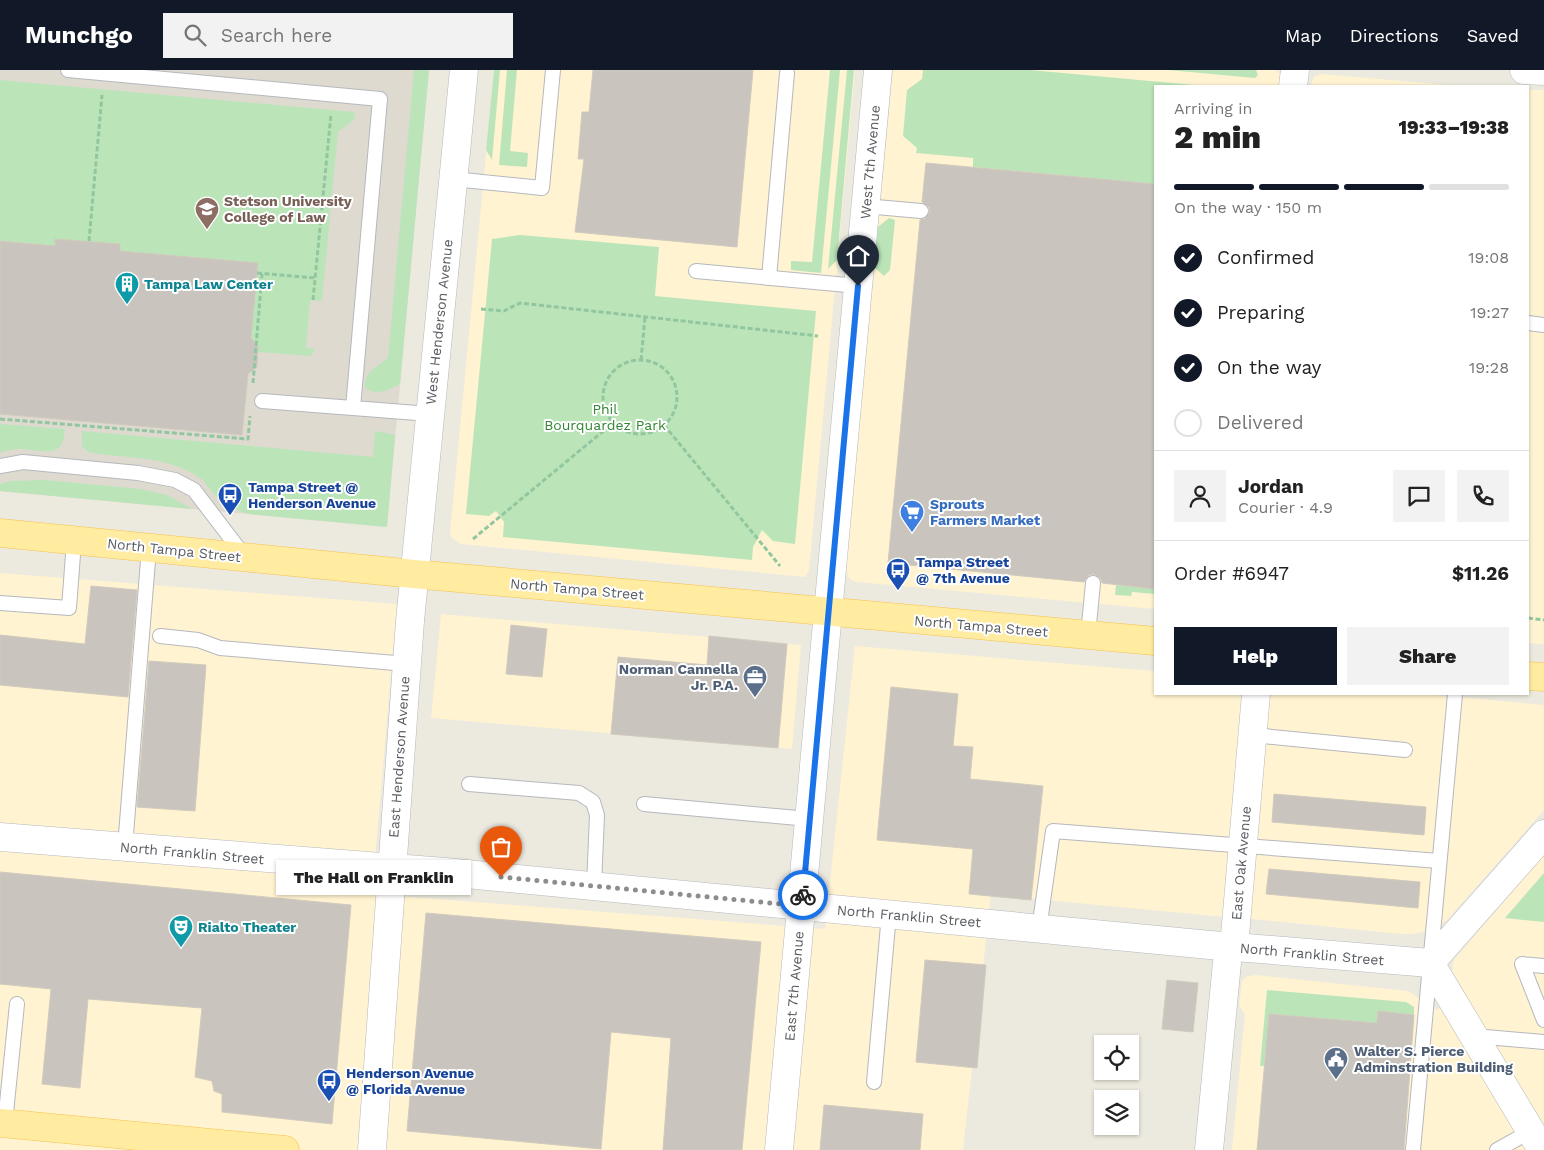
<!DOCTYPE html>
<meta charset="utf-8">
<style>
body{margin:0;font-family:"Work Sans",sans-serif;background:#f2f2f2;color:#222;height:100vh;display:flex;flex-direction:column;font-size:19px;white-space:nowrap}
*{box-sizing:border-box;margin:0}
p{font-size:16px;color:#767676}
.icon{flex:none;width:28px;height:28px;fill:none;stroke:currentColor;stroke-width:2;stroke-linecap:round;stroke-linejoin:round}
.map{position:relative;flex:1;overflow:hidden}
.drawer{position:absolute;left:1154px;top:15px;width:375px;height:610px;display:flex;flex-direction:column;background:#fff;border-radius:0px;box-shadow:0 1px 4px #0004}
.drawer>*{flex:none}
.tools{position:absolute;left:1094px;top:965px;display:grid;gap:10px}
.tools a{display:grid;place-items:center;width:45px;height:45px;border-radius:0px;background:#fff;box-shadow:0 1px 4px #0004;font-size:25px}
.pin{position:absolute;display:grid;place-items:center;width:42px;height:42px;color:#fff;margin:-51px -21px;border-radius:50% 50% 50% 0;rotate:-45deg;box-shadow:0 0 5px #0007}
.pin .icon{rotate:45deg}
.courier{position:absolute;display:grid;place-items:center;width:50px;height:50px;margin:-25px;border:4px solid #1a73e8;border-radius:50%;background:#fff;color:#222;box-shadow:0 1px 6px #0007}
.bubble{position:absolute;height:35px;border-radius:0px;background:#fff;box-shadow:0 1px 4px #0004;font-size:16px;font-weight:800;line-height:35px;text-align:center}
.overview em{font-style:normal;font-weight:800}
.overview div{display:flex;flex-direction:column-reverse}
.overview{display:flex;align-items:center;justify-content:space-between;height:85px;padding:0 20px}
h1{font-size:32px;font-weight:800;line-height:38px}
.bar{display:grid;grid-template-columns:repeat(4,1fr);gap:8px 5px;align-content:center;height:60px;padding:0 20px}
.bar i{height:6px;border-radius:4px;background:#e0e0e0}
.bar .current{background:#111827}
.bar p{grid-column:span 4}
.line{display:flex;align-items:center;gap:12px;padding:0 20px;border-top:1px solid #e0e0e0}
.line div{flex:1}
.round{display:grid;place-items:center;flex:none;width:52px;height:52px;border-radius:0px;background:#f2f2f2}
ol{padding:0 20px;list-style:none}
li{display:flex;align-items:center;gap:15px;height:55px}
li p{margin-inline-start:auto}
li .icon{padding:5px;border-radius:50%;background:#111827;color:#fff;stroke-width:4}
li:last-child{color:#767676}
li i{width:28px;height:28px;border:2px solid #e0e0e0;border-radius:50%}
.primary-button{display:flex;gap:10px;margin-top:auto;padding:10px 20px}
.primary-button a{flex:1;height:58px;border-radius:0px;background:#111827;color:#fff;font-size:20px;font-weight:800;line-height:58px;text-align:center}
.primary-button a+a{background:#f2f2f2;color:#222}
header{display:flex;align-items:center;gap:30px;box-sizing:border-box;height:70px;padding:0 25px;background:#111827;color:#fff}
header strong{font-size:24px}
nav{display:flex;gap:28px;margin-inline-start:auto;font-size:18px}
.search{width:350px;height:45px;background:#f2f2f2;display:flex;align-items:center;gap:12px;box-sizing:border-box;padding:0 18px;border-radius:0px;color:#767676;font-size:19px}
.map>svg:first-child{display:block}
.commercial{fill:#fff3d1}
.education{fill:#dedad0}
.green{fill:#bbe5b9}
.building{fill:#c9c5be;stroke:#d1cabd}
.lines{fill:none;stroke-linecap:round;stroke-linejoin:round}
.service-casing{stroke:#b5b8bd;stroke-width:16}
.minor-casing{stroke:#b5b8bd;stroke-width:29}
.tertiary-casing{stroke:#b5b8bd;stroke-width:29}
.primary-casing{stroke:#f6c14e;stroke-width:29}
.path{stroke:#92c6a0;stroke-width:3;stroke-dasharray:5 2.5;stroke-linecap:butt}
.service{stroke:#fff;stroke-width:14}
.minor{stroke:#fff;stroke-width:28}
.tertiary{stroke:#fff;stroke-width:28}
.primary{stroke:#ffeca1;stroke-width:28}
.done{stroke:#8c8d8d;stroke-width:5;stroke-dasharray:0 9}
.route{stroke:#1a73e8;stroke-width:6}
.labels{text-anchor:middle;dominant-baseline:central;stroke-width:4;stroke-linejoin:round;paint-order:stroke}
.street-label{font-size:14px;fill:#585c61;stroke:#fff}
.education-label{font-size:14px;font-weight:bold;fill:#785e54;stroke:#fff;text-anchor:start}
.culture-label{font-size:14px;font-weight:bold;fill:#0d838f;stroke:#fff;text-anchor:start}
.park-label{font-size:14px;fill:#328633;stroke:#fff}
.transit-label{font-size:14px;font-weight:bold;fill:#164399;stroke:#fff;text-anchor:start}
.shop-label{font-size:14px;font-weight:bold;fill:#366cbe;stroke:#fff;text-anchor:start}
.service-label{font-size:14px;font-weight:bold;fill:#4e5e75;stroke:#fff;text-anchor:end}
</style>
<header>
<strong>Munchgo</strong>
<div class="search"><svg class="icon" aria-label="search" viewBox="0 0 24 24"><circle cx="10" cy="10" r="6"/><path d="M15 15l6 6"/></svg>Search here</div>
<nav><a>Map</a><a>Directions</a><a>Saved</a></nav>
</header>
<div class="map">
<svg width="1544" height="1080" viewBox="0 0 1544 1080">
<rect width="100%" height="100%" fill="#ece9df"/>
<g class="commercial">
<polygon points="494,0 855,0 809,500 805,507 461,474 452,468 450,464"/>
<polygon points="893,0 1275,0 1280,4 1280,16 1155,16 1155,539 857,512 851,510 848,506 846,499 850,449"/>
<polygon points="1321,4 1460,16 1310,16 1314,7"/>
<polygon points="1528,20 1544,20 1544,574 1528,573"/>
<polygon points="0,503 397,534 372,824 825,859 855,576 1155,601 1155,624 1246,624 1225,847 991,825 963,1080 0,1080"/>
<polygon points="441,544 801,575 792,679 431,648"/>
<polygon points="1269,624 1424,624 1544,635 1544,740 1447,850 1434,859 1414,864 1400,864 1252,849 1248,845"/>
<polygon points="1544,785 1544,1080 1232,1080 1245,944 1239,936 1242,911 1246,907 1255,905 1408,921 1437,940 1464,921 1452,901 1454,890"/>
</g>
<polygon class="education" points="0,0 429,0 387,457 0,421"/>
<g class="green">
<path d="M414,0h15l-29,314c-11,6 -23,12 -35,4 0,-18 10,-19 23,-30z"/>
<polygon points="494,0 500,0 492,90 486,80"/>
<polygon points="507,0 517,0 510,81 528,83 527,97 499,95"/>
<polygon points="830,0 840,0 821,203 791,200 791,191 812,192"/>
<polygon points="847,0 854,0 837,190 828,199"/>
<polygon points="923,0 1030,0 1205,16 1155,16 1155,114 973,97 973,88 916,83 917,78 903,66 907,20 922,9"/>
<polygon points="1168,0 1256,0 1258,5 1255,8"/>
<polygon points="0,10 354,42 355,49 338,62 322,231 310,230 306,278 315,279 311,286 258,282 258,275 251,268 258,193 120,181 120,174 56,169 55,176 0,171"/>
<polygon points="889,148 895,150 890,200 884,206 874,197 878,157"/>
<polygon points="520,165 659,177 655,226 816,241 795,474 773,471 762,460 753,477 752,490 503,467 504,452 496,441 489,446 466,444 492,169"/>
<path d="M0,354l65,5c-1,7 -2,19 -10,21 -16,5 -34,-7 -55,3z"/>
<path d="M82,361l291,26 2,-26 20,4 -8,92 -138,-13c-13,-4 -23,-8 -33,-18 -7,-6 -11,-16 -19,-20 -33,-21 -72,-17 -109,-24l-6,-6z"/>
<polygon points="45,410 141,419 167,425 192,439 0,421 0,414 10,411"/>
<polygon points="1116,515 1155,519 1155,524 1132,522 1131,526 1115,525"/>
<polygon points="1544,803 1544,852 1505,848"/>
<polygon points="1267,920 1406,932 1414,937 1414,945 1378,941 1377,953 1270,944 1264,996 1260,996"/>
</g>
<g class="building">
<polygon points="593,0 753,0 737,177 575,162 584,89 578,89 582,42 589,42"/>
<polygon points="926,93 1155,114 1155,519 1102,513 1101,509 1094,504 1089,505 1084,512 888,493 920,150 925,149 930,142 929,137 922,132"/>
<polygon points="55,169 120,174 120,181 258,193 251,268 258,276 257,297 248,304 242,365 0,344 0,171 55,176"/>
<polygon points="91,516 137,520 128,627 0,615 0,565 85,574"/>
<polygon points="511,555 547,559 542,607 506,604"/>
<polygon points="709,566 787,574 778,678 611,664 618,587 707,595"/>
<polygon points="149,591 206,595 195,741 137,737"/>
<polygon points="891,617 958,624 953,676 973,677 970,709 1043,716 1031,830 969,824 973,779 877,770"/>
<polygon points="1274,724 1426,737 1424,765 1272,752"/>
<polygon points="1269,799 1420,812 1418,838 1266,824"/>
<polygon points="0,802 351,835 332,1054 222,1042 222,1024 214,1021 212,1011 195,1007 202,938 88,929 80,1018 42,1014 51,919 0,914"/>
<polygon points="426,843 761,872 742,1080 663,1080 671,968 611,962 601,1079 407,1061"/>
<polygon points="925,890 986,895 977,998 916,992"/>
<polygon points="1167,910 1198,913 1193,962 1162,959"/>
<polygon points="1378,941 1414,945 1404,1080 1257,1080 1269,944 1377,953"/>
<polygon points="824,1035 923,1044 920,1080 820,1080"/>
</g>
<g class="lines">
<defs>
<g id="service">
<polyline points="68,0 380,29 353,338 430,344"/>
<polyline points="453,109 542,118 553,0"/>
<polyline points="865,136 921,141"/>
<polyline points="696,201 858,216"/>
<polyline points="769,208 787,3"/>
<polyline points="1528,253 1544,255"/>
<polyline points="262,331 353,338"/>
<polyline points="0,396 23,392 138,403 175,410 194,420 245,487"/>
<polyline points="0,533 69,538 74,471"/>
<polyline points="1088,565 1093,513"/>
<polyline points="160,566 198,570 220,578 407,594"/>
<polyline points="1253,665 1405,680"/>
<polyline points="469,714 579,723 593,732 597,745 594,816"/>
<polyline points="644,734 809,749"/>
<polyline points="125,777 149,478"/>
<polyline points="1039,859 1053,761 1439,791"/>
<polyline points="1544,896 1522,894 1544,950"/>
<polyline points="1474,966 1544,972"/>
<polyline points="874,1012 889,844"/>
<polyline points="5,1053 17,934"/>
<polyline points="1413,1080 1455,624"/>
<polyline points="1497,1080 1531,1061"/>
</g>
<g id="minor">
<polyline points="1524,0 1544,1"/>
<polyline points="1293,16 1295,0"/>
<polyline points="828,542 878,0"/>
<polyline points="0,767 445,802 1210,875 1430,893"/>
<polyline points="1430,893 1542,1080"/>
<polyline points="1430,893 1544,764"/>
<polyline points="372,1080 410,551 464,0"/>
<polyline points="1209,1080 1228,882 1234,877 1256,624"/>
</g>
<polyline id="tertiary" points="779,1080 828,542"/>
<g id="primary">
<polyline points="0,463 414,504 1155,571"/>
<polyline points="1528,606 1544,607"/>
<polyline points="0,1053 285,1080"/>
</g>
</defs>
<use href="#service" class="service-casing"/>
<use href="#minor" class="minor-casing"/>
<use href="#tertiary" class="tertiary-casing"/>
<use href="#primary" class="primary-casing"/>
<g class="path">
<polyline points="89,171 102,25"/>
<polyline points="257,203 316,208"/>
<polyline points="313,230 331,44"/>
<polyline points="481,239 504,241 520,233 818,266"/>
<circle cx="640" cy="327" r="37"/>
<polyline points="641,290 645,247"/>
<polyline points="253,313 262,204"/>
<polyline points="0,349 248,369 250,346"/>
<polyline points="664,355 780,496"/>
<polyline points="473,469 613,353"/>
<polyline points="1528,548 1544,550"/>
</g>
<use href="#service" class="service"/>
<use href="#minor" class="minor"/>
<use href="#tertiary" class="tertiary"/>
<use href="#primary" class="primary"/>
</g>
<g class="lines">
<polyline class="done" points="501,807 802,836 803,825"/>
<polyline class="route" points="803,825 858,216"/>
</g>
<defs>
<symbol id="university-pin" viewBox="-11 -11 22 30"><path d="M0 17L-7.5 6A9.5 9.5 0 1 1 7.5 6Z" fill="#8d6e63" stroke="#fff"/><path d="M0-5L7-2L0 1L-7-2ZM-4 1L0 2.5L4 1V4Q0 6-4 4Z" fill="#fff"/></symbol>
<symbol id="building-pin" viewBox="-11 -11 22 30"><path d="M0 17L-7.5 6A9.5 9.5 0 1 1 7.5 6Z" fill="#0f9aa8" stroke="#fff"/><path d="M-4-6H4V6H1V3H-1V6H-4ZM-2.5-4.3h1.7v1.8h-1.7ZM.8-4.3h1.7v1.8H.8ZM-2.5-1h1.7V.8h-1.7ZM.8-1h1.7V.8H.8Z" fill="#fff"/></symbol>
<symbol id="bus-pin" viewBox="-11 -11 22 30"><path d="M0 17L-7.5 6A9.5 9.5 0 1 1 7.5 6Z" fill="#1a4fb4" stroke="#fff"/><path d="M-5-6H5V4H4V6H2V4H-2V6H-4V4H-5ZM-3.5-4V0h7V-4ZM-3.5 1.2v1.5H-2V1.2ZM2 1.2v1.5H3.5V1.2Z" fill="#fff"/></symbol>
<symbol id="supermarket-pin" viewBox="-11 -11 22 30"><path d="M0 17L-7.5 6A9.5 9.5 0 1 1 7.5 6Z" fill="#3f7fe0" stroke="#fff"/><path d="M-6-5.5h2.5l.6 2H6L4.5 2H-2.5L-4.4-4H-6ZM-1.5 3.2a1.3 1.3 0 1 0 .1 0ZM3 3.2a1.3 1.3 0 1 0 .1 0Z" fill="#fff"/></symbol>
<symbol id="office-pin" viewBox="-11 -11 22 30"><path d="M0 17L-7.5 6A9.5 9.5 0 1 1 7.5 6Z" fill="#5c6f8a" stroke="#fff"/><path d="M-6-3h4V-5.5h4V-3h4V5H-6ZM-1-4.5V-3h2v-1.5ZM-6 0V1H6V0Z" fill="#fff"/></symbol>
<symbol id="theatre-pin" viewBox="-11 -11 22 30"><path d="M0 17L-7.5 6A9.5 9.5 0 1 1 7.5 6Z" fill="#0f9aa8" stroke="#fff"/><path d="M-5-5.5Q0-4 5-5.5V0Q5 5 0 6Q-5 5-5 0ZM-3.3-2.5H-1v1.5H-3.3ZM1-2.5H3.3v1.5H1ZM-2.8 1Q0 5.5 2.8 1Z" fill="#fff"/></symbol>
<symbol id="civic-pin" viewBox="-11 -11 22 30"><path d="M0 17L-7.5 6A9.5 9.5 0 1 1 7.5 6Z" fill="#5c6f8a" stroke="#fff"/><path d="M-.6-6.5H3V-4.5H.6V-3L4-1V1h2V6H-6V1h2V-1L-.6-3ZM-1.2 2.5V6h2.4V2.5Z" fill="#fff"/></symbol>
</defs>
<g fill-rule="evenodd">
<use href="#university-pin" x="193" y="125" width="28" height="38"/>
<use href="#building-pin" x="113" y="200" width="28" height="38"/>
<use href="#bus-pin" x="216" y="411" width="28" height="38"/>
<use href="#supermarket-pin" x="898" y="428" width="28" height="38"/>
<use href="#bus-pin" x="884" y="486" width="28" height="38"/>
<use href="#office-pin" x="741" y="593" width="28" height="38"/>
<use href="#theatre-pin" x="167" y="843" width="28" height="38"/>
<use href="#civic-pin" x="1322" y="975" width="28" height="38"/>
<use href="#bus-pin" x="315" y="997" width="28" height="38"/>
</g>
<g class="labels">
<g class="street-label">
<text transform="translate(870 92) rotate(-85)">West 7th Avenue</text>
<text transform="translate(439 252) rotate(-84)">West Henderson Avenue</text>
<text transform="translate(174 480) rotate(6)">North Tampa Street</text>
<text transform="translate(577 519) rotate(5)">North Tampa Street</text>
<text transform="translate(981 556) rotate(5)">North Tampa Street</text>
<text transform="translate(399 687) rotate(-86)">East Henderson Avenue</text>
<text transform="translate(192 783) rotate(5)">North Franklin Street</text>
<text transform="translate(1241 793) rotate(-85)">East Oak Avenue</text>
<text transform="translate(909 846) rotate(5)">North Franklin Street</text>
<text transform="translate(1312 884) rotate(5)">North Franklin Street</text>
<text transform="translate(794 916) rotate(-85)">East 7th Avenue</text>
</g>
<g class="education-label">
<text x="224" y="131">Stetson University<tspan x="224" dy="16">College of Law</tspan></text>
</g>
<g class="culture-label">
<text x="144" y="214">Tampa Law Center</text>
<text x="198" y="857">Rialto Theater</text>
</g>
<g class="park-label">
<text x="605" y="339">Phil<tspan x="605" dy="16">Bourquardez Park</tspan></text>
</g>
<g class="transit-label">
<text x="248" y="417">Tampa Street @<tspan x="248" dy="16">Henderson Avenue</tspan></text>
<text x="916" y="492">Tampa Street<tspan x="916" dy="16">@ 7th Avenue</tspan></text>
<text x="346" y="1003">Henderson Avenue<tspan x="346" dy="16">@ Florida Avenue</tspan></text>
</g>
<g class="shop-label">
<text x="930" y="434">Sprouts<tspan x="930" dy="16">Farmers Market</tspan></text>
</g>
<g class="service-label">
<text x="738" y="599">Norman Cannella<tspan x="738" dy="16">Jr. P.A.</tspan></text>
<text x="1354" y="981" text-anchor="start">Walter S. Pierce<tspan x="1354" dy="16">Adminstration Building</tspan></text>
</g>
</g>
</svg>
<div class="tools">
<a><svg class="icon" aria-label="locate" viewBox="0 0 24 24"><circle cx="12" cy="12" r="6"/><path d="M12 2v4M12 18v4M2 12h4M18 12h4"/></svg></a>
<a><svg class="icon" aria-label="layers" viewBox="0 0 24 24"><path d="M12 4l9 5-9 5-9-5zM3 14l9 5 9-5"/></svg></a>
</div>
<div class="pin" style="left:501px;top:807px;background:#ea580c"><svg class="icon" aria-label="bag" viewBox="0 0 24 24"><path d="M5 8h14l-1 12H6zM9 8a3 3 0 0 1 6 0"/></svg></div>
<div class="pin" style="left:858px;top:216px;background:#1f2937"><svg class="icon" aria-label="home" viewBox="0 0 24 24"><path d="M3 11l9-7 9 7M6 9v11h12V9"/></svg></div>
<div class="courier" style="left:803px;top:825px"><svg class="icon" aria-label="bike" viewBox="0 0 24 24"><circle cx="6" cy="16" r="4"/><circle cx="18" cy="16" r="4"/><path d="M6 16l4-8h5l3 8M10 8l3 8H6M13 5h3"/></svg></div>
<div class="bubble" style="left:276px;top:790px;width:195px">The Hall on Franklin</div>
<section class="drawer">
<div class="overview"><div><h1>2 min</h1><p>Arriving in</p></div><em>19:33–19:38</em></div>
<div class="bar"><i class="current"></i><i class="current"></i><i class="current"></i><i></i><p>On the way · 150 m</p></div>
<ol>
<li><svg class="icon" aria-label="check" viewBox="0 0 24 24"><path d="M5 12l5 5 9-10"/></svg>Confirmed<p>19:08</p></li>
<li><svg class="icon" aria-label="check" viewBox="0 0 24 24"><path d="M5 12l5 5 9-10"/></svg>Preparing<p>19:27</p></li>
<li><svg class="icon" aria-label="check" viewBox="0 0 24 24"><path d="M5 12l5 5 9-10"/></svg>On the way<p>19:28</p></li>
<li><i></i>Delivered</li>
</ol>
<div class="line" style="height:90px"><a class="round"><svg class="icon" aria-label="person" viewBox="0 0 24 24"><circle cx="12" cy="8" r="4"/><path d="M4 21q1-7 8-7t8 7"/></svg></a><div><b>Jordan</b><p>Courier · 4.9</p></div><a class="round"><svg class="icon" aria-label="chat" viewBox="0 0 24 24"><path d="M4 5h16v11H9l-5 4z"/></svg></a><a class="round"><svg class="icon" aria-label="phone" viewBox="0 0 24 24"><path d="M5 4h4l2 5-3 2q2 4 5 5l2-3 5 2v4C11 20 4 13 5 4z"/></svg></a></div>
<div class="line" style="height:65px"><div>Order #6947</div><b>$11.26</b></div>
<div class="primary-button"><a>Help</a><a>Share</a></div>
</section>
</div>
